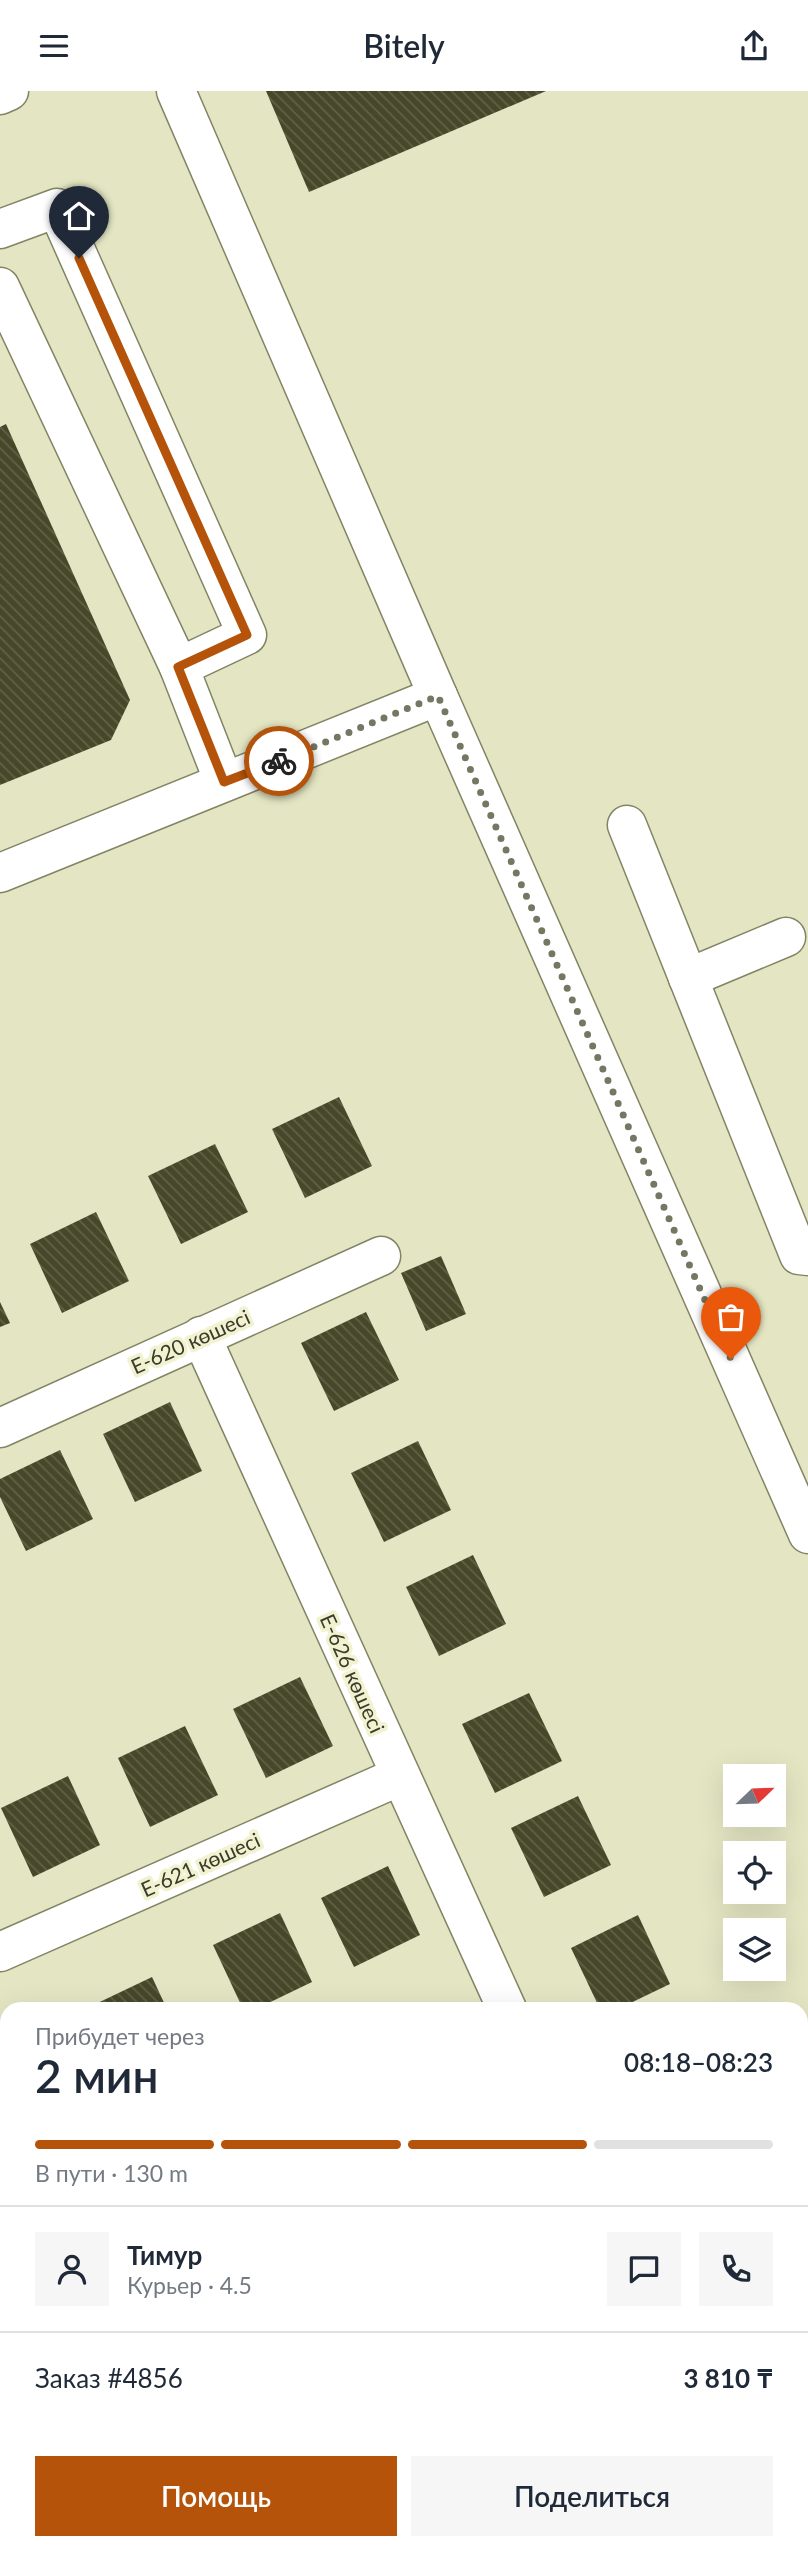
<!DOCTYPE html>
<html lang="ru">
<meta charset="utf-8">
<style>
body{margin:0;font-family:Lato,sans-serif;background:#f6f6f7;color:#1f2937;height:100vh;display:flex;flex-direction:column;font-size:26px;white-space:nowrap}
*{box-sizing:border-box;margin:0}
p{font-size:23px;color:#747a83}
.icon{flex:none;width:38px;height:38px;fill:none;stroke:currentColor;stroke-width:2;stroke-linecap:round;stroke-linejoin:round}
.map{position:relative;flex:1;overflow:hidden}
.side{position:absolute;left:0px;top:1911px;width:808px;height:548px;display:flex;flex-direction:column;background:#fff;border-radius:21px 21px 0 0;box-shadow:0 7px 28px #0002}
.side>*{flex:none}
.needle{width:46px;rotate:67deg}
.fabs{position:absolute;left:723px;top:1673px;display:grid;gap:14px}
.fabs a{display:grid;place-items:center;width:63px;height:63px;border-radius:0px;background:#fff;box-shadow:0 7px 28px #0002;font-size:35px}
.pin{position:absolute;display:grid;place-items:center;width:60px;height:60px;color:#fff;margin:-72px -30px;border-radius:50% 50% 50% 0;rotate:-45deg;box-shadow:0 0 7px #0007}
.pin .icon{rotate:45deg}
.courier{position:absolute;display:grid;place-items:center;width:70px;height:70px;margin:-35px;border:5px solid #b45309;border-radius:50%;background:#fff;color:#222;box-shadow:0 2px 9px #0007}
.head em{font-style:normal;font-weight:600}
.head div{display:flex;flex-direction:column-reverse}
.head{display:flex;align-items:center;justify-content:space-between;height:119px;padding:0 35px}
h1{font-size:46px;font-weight:600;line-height:52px}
.bar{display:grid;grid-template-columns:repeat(4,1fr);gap:10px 7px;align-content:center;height:84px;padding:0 35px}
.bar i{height:9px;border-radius:5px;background:#e0e1e3}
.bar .on{background:#b45309}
.bar p{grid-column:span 4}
.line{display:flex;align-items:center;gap:18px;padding:0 35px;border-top:2px solid #e0e1e3}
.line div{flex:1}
.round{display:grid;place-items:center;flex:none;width:74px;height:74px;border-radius:0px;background:#f6f6f7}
.primary-button{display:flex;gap:14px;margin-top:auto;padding:14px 35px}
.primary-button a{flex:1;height:80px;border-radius:0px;background:#b45309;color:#fff;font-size:28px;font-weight:600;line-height:80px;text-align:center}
.primary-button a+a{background:#f6f6f7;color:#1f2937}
header{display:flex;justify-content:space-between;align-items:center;height:91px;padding:0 35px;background:#fff;font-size:32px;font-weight:600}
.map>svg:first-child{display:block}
.building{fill:url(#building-back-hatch)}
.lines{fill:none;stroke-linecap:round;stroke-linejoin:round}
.minor-casing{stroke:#838464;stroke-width:41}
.minor{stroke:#fff;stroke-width:38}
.done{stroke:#767762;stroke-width:7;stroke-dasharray:0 12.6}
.route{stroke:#b45309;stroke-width:9}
.labels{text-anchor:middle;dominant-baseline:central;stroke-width:7;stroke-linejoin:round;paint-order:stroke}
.street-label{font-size:21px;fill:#3b3b2e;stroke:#f1f3d0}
</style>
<header><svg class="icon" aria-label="menu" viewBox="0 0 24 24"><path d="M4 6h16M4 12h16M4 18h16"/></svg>Bitely<svg class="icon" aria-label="share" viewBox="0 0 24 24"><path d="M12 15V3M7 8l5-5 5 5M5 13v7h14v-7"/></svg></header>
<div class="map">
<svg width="808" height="2458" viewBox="0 0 808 2458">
<defs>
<pattern id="building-back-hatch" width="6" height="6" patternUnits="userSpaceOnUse" patternTransform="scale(1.75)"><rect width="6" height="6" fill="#47482a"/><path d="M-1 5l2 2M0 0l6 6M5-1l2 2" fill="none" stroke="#606148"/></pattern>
</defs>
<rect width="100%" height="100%" fill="#e4e6c3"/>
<g class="building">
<polygon points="266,0 546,0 309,101"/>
<polygon points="6,333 130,609 111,649 0,694 0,336"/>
<polygon points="339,1006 372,1075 305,1107 272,1038"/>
<polygon points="215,1053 248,1121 181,1153 148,1085"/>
<polygon points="96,1121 129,1190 62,1222 30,1153"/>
<polygon points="441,1165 466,1223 426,1240 401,1182"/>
<polygon points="0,1211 10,1232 0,1236"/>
<polygon points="366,1221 399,1289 334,1320 301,1252"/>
<polygon points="170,1311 202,1380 135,1411 103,1343"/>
<polygon points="418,1350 451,1419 384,1451 351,1382"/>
<polygon points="60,1359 93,1428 26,1460 0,1406 0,1388"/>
<polygon points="473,1464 506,1533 439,1565 406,1496"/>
<polygon points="300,1586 333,1655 266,1687 233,1618"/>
<polygon points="529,1602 562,1670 495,1702 462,1633"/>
<polygon points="185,1635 218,1704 150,1736 118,1667"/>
<polygon points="68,1685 100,1754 33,1786 1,1717"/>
<polygon points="578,1705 611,1774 544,1806 511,1737"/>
<polygon points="388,1775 420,1844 354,1876 321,1807"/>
<polygon points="280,1822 312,1891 256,1918 243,1918 213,1854"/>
<polygon points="638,1824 670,1893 618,1918 600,1918 571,1857"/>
<polygon points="152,1886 167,1918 85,1918"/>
<polygon points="7,2114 7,2198 0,2202 0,2117"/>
<polygon points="802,2196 808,2209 808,2275 802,2278"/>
<polygon points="808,2337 808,2391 802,2377 802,2340"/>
<polygon points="177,2452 260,2452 263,2458 180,2458"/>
</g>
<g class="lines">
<defs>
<g id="minor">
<polyline points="176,0 438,605"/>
<polyline points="0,4 9,0"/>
<polyline points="0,138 57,117 247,544 179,576"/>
<polyline points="0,196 179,576 224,691"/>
<polyline points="627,734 799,1164 808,1165"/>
<polyline points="0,782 438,605 808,1443"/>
<polyline points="688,887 786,846"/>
<polyline points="201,1245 507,1918"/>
<polyline points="0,1337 381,1165"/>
<polyline points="0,1861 400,1685"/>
<polyline points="0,2420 7,2416"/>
<polyline points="748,2452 751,2458"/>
</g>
</defs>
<use href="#minor" class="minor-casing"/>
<use href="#minor" class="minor"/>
</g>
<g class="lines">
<polyline class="done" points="279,670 438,605 731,1268"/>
<polyline class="route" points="79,167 247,544 178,576 224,691 279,670"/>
</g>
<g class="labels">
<g class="street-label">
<text transform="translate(190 1250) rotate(-24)">Е-620 көшесі</text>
<text transform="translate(353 1582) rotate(66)">Е-626 көшесі</text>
<text transform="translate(200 1773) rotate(-24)">Е-621 көшесі</text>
</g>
</g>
</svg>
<div class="fabs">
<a><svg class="needle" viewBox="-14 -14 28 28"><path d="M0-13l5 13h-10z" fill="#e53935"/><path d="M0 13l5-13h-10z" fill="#747a83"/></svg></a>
<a><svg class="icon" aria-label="locate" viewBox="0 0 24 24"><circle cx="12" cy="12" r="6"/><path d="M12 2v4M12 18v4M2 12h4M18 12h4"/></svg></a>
<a><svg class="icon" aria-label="layers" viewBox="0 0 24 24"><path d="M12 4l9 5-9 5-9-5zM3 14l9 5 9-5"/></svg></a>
</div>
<div class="pin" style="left:731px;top:1268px;background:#ea580c"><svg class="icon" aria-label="bag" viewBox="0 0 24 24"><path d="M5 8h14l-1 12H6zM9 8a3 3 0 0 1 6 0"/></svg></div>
<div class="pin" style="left:79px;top:167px;background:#1f2937"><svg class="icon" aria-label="home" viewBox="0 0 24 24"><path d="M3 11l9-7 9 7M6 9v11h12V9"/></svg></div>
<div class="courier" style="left:279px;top:670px"><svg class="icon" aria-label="bike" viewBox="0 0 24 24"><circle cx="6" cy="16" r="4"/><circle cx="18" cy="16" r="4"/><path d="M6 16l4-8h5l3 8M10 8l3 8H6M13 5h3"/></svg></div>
<section class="side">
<div class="head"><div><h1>2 мин</h1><p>Прибудет через</p></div><em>08:18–08:23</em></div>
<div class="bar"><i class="on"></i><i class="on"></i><i class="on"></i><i></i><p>В пути · 130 m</p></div>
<div class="line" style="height:126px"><a class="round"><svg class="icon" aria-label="person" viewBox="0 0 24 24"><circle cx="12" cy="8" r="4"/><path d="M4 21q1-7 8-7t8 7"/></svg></a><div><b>Тимур</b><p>Курьер · 4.5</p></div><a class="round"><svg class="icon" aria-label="chat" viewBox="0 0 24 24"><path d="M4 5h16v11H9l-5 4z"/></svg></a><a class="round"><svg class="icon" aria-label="phone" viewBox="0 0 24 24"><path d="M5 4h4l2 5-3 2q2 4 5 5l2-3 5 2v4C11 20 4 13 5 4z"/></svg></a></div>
<div class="line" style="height:91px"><div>Заказ #4856</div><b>3 810 ₸</b></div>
<div class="primary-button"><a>Помощь</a><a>Поделиться</a></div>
</section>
</div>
